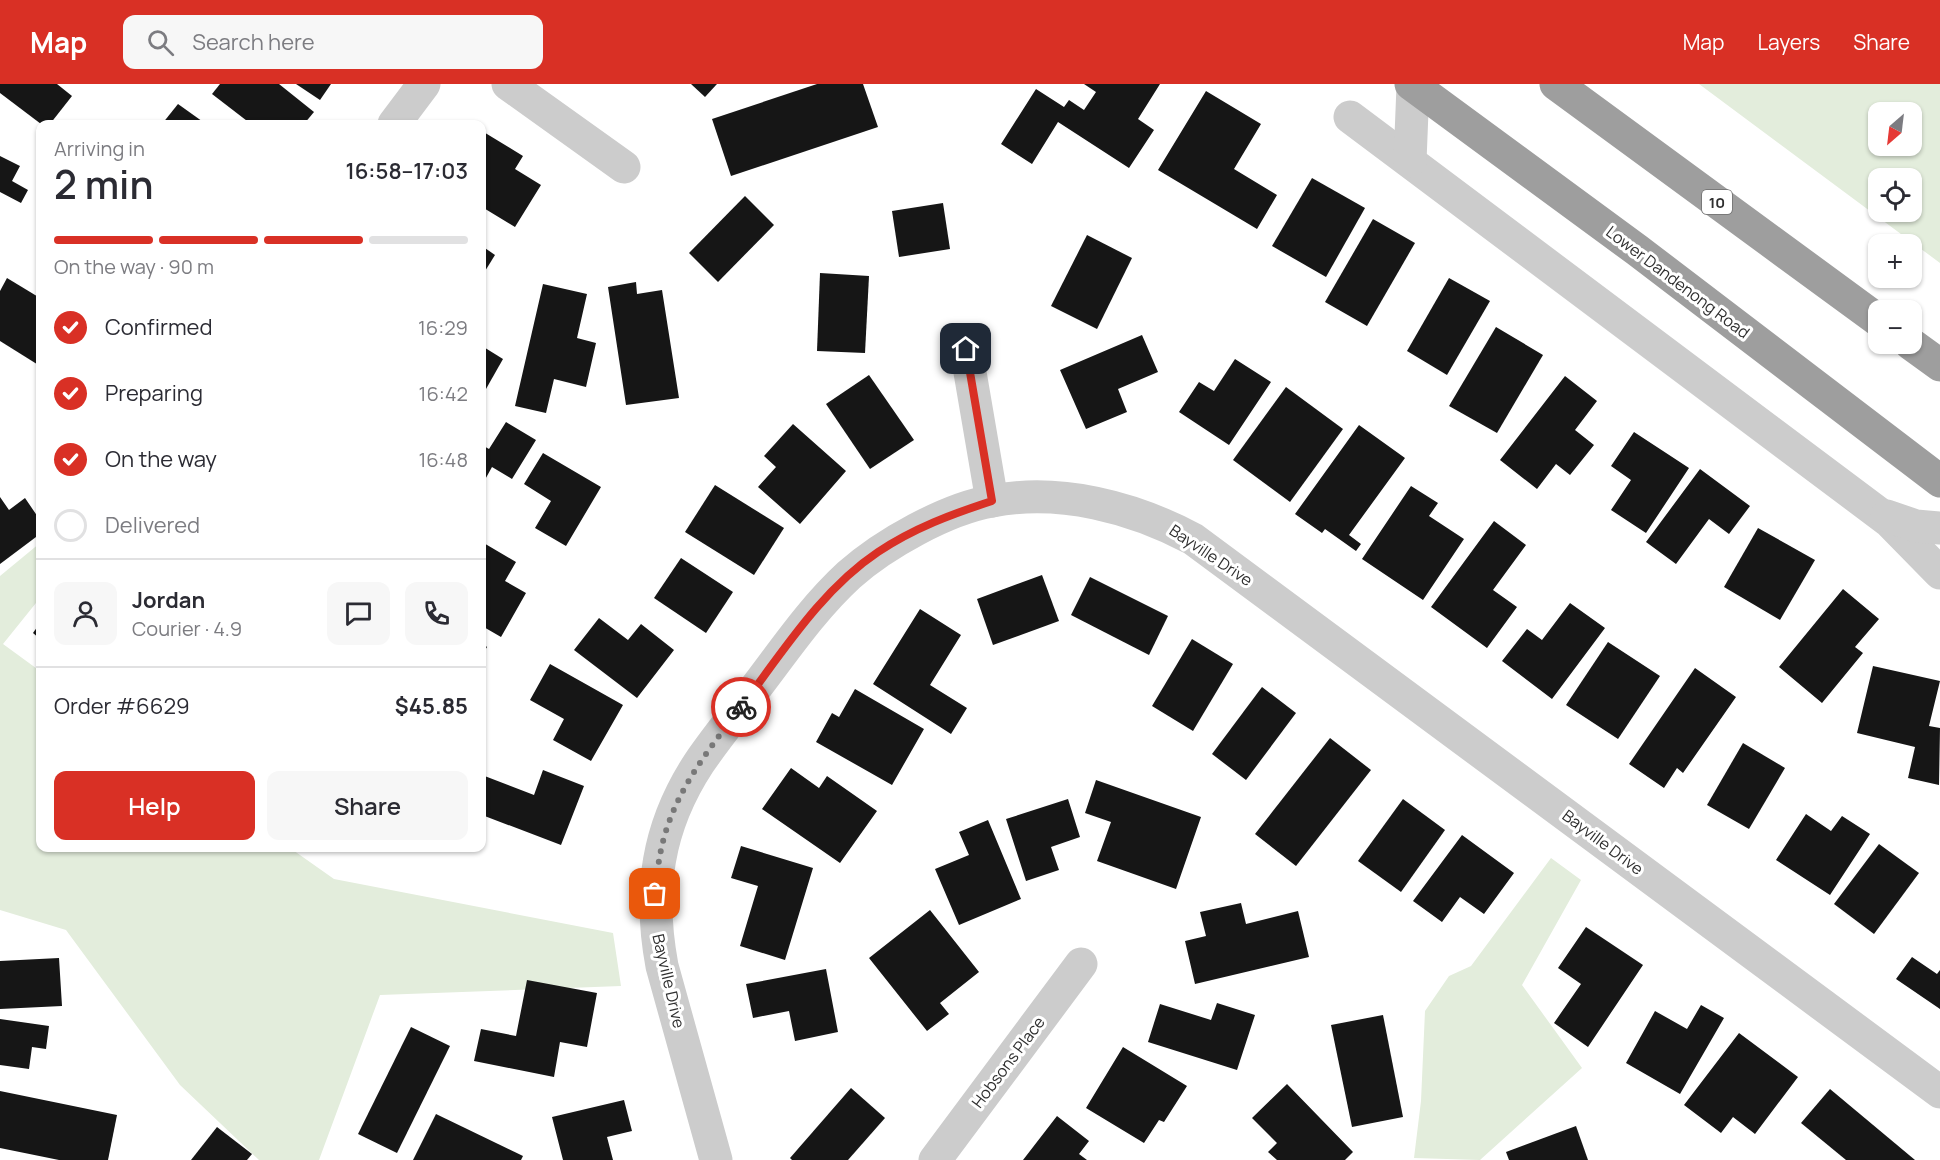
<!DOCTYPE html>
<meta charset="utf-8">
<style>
body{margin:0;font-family:Manrope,sans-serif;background:#f7f7f7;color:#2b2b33;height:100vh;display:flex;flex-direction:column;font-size:22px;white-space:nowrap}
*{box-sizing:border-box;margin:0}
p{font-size:20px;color:#7c7c81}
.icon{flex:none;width:33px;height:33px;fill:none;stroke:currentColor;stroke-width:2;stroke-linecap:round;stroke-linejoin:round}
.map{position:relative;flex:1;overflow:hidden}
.drawer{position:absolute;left:36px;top:36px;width:450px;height:732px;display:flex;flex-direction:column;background:#fff;border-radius:12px;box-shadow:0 2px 4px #0004}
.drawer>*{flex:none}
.needle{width:39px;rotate:208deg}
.controls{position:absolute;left:1868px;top:18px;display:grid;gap:12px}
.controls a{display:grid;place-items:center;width:54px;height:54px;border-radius:12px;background:#fff;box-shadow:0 2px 4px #0004;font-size:30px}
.pin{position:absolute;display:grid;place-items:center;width:51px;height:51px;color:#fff;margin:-26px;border-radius:12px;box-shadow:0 3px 9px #0006}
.courier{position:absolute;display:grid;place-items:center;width:60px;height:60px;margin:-30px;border:4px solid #d93025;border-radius:50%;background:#fff;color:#222;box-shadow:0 2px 8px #0007}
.summary em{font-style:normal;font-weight:600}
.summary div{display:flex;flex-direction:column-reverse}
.summary{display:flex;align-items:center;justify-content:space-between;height:102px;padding:0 18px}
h1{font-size:39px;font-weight:600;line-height:45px}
.bar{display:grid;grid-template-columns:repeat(4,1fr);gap:9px 6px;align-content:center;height:72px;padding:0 18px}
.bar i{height:8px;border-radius:4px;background:#e1e1e2}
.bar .on{background:#d93025}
.bar p{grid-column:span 4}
.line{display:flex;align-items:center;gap:15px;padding:0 18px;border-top:2px solid #e1e1e2}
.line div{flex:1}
.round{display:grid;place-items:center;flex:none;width:63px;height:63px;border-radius:12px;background:#f7f7f7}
ol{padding:0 18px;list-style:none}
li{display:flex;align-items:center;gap:18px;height:66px}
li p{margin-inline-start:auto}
li .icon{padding:6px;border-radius:50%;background:#d93025;color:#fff;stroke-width:4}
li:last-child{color:#7c7c81}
li i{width:33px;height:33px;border:3px solid #e1e1e2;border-radius:50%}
.cta{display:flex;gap:12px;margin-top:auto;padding:12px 18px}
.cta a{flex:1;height:69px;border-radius:12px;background:#d93025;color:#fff;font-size:24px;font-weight:600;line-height:69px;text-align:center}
.cta a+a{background:#f7f7f7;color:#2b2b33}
header{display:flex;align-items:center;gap:36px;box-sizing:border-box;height:84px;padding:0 30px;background:#d93025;color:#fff}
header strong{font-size:28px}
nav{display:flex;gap:33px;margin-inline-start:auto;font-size:21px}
.search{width:420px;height:54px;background:#f7f7f7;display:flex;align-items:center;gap:15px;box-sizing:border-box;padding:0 21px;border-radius:12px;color:#7c7c81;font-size:22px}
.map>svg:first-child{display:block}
.green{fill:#e3eddc;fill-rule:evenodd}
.building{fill:#161616}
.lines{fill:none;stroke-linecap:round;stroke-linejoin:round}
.minor{stroke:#ccc;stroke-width:33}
.trunk{stroke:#9e9e9e;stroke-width:33}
.done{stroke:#787878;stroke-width:6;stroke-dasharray:0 10.8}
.route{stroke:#d93025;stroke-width:8}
.labels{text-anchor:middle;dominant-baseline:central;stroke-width:6;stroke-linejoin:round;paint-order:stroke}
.shield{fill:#fff;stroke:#6d6d6d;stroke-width:1.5}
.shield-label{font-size:15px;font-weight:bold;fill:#2f2f2f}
.street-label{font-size:16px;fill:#2f2f2f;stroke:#fff}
</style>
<header>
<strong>Map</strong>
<div class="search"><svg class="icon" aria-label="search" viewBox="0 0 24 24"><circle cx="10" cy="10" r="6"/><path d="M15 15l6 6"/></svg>Search here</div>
<nav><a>Map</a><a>Layers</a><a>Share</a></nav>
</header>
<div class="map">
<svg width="1940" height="1076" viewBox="0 0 1940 1076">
<rect width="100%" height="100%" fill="#fff"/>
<g class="green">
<path d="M1699,0h241v179zM1878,28h33v34h-33zM1878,94h33v34h-33z"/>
<polygon points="40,459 40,514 3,560 40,587 40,764 290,764 334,795 613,849 621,902 380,911 319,1076 259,1076 180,1001 66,846 0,826 0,492"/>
<polygon points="1551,774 1581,796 1522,901 1582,984 1480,1076 1414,1074 1421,1017 1425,927 1449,892 1471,882"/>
</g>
<g class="building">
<polygon points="0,0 57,0 72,12 50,40 41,40 0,9"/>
<polygon points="220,0 279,0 314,28 304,40 251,40 212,10"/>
<polygon points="296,0 331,0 320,16"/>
<polygon points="691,0 717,0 705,13"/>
<polygon points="817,0 863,0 878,43 731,92 712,35"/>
<polygon points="1084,0 1160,0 1138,35 1154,46 1129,84 1058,38 1032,80 1001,60 1036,5 1064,23 1069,16 1084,26 1096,8"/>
<polygon points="1206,7 1261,40 1234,85 1277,111 1257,145 1158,86"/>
<polygon points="178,20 206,40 162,40"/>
<polygon points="482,47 523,72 515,85 541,101 515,143 482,123"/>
<polygon points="0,72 20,82 12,97 28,106 21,119 0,108"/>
<polygon points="1312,94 1365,124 1326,193 1272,162"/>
<polygon points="745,112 774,141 718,198 689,169"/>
<polygon points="943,119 950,165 899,173 892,127"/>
<polygon points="1373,135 1415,159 1367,242 1325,218"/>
<polygon points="1087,151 1132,174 1097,245 1051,222"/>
<polygon points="482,162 495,171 482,192"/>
<polygon points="820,189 869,192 865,269 817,267"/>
<polygon points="7,194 40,214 40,282 0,257 0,207"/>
<polygon points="1449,194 1490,217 1447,291 1407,267"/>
<polygon points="636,198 637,210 662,206 679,314 626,321 608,203"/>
<polygon points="543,200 587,210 577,254 596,259 586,303 554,295 546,329 515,322"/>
<polygon points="1496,243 1543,271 1497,349 1449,322"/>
<polygon points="1142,251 1158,288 1118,305 1127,328 1086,345 1060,286"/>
<polygon points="482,262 503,275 482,312"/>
<polygon points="1235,275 1271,298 1229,361 1179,328 1199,298 1214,307"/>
<polygon points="869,291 914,356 870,385 826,320"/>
<polygon points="1565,292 1597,317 1575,346 1594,361 1570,391 1556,380 1537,405 1500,376"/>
<polygon points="1286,303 1343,345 1290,418 1233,376"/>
<polygon points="506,338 536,356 512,395 492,383 482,401 482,361 489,365"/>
<polygon points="793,340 846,387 800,440 758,403 776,383 764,372"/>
<polygon points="1359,341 1405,374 1349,451 1361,460 1356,467 1325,445 1322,449 1295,430"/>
<polygon points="1634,348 1689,384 1646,449 1611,426 1631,396 1611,382"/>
<polygon points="543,369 601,403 566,462 535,444 551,417 524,400"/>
<polygon points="1700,385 1750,422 1729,450 1709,435 1676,480 1646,458"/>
<polygon points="715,401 784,444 754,491 685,448"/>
<polygon points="1411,402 1438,419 1429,432 1464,455 1423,516 1362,475"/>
<polygon points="0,413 9,426 25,414 40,436 40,450 0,480"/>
<polygon points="1494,437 1526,461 1493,506 1517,523 1487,564 1431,523"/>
<polygon points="1758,444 1815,476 1780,536 1724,503"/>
<polygon points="482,458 516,478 505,497 526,509 501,553 482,542 482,503 483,500 482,499"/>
<polygon points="681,474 733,508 706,549 654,514"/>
<polygon points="1042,491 1059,537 993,561 977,515"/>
<polygon points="1090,493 1168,532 1149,571 1071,531"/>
<polygon points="1843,505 1879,535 1855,563 1863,569 1822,619 1779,583"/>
<polygon points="1570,519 1605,544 1552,615 1502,577 1527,545 1542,556"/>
<polygon points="920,525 961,551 930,601 967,624 951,650 873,600"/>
<polygon points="599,534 628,556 641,540 674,566 637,614 574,566"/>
<polygon points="40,539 40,555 33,549"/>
<polygon points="1192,555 1233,580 1193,647 1152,622"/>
<polygon points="1608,558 1660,592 1618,655 1566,621"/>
<polygon points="482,559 487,563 482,571"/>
<polygon points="550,580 623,621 591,677 553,656 564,635 530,616"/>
<polygon points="1873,582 1940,597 1929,642 1940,644 1939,701 1908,694 1915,663 1857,649"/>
<polygon points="1695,584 1736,613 1683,689 1677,684 1664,704 1629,680"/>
<polygon points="1262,603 1296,629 1246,696 1212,670"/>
<polygon points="855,605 924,645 892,701 816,658 832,629 839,633"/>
<polygon points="1330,654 1371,686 1296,782 1255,750"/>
<polygon points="1743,659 1785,684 1749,745 1707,721"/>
<polygon points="791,684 819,704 827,692 877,727 840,779 762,725"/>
<polygon points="543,686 584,702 561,761 482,731 482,691 534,711"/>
<polygon points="1096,696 1201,733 1176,805 1097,777 1111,738 1085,729"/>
<polygon points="1068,715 1080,753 1051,763 1059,786 1026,797 1006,735"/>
<polygon points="1403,715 1445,746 1401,808 1358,777"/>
<polygon points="1806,730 1831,747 1842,732 1870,750 1830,811 1776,776"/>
<polygon points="988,736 1021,815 959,841 935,785 969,771 959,748"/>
<polygon points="1462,751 1514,789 1484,830 1460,813 1442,838 1413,817"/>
<polygon points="1879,760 1919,789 1874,850 1834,820"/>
<polygon points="741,762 813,784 785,876 740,862 758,802 731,794"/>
<polygon points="1241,819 1246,840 1298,827 1309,873 1195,900 1185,857 1206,852 1200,828"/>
<polygon points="930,826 979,888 940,919 949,930 927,947 869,874"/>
<polygon points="1586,843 1643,881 1588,963 1554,939 1581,900 1558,884"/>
<polygon points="1912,873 1937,890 1940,886 1940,925 1896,895"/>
<polygon points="59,874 62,922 0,925 0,877"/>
<polygon points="826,885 838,948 795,957 789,927 753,934 746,900"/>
<polygon points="527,896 597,909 587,963 560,958 554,993 474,977 481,945 516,952"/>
<polygon points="1217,919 1255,931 1237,986 1148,958 1160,920 1211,936"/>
<polygon points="1701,921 1724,934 1680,1010 1626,979 1655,927 1687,945"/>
<polygon points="1383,931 1403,1033 1352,1043 1331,941"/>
<polygon points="0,935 49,942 46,965 32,963 29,985 0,981"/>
<polygon points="411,943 450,962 397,1069 358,1050"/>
<polygon points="1739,949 1798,993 1755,1050 1733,1033 1721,1049 1684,1021"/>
<polygon points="1123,963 1187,1002 1164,1038 1159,1036 1144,1059 1086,1024"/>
<polygon points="1287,1000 1353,1068 1345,1076 1277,1076 1268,1068 1277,1059 1252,1034"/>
<polygon points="851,1004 885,1034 848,1076 792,1076 790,1074"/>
<polygon points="1830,1005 1915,1076 1846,1076 1801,1039"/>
<polygon points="0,1007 117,1031 108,1076 59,1076 0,1064"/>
<polygon points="624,1016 632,1047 607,1053 613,1076 563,1076 552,1033"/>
<polygon points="436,1030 523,1072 521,1076 413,1076"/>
<polygon points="1057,1032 1089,1057 1079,1070 1087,1076 1023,1076"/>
<polygon points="1576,1042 1588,1076 1509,1076 1506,1068"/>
<polygon points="217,1043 252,1070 247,1076 191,1076"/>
</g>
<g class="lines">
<g class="minor">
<polyline points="508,0 624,83"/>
<polyline points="1350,33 1889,437 1940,489"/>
<polyline points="394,40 424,0"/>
<polyline points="1410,77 1413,2"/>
<polyline points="966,265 992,417"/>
<polyline points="1887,432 1916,442 1940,444"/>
<path d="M716,1076l-54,-194c-14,-75 -5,-139 37,-203 17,-25 37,-49 55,-73 30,-39 58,-81 95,-115 35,-31 97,-66 143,-74 68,-13 141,6 201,38l747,553"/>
<polyline points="935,1076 1081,880"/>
</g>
<g class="trunk">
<polyline points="1411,0 1637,166 1940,397"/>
<polyline points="1556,0 1878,236"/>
<polyline points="1911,260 1940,281"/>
</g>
</g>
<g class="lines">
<path class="done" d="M655,810c2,-23 5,-47 13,-69 15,-44 45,-81 73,-118"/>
<path class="route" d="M741,623c41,-54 80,-117 137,-155 36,-24 74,-38 114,-51l-26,-152"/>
</g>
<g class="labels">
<rect class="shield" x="1702" y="106" width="30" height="24" rx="4.5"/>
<g class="shield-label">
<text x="1717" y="118">10</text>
</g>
<g class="street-label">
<text transform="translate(1678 198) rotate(37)">Lower Dandenong Road</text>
<text transform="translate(1211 471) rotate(34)">Bayville Drive</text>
<text transform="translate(1603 758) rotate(37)">Bayville Drive</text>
<text transform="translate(669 897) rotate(77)">Bayville Drive</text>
<text transform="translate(1008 978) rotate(-53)">Hobsons Place</text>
</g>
</g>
</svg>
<div class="controls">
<a><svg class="needle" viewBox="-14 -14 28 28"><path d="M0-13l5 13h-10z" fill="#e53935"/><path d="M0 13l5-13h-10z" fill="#7c7c81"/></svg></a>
<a><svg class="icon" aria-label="locate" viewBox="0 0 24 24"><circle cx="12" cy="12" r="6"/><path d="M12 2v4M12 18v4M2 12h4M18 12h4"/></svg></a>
<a>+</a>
<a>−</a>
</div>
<div class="pin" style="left:655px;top:810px;background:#ea580c"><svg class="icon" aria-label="bag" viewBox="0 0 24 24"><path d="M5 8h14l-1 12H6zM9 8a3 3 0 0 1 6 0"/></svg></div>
<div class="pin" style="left:966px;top:265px;background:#1f2937"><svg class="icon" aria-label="home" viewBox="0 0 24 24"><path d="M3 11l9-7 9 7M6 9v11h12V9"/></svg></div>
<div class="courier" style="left:741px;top:623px"><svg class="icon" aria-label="bike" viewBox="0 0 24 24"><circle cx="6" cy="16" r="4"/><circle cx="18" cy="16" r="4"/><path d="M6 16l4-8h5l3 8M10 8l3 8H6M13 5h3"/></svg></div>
<section class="drawer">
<div class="summary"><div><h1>2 min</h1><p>Arriving in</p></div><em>16:58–17:03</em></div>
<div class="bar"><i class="on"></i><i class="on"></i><i class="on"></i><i></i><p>On the way · 90 m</p></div>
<ol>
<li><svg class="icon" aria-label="check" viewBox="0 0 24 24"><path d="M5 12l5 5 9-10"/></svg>Confirmed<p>16:29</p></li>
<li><svg class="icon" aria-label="check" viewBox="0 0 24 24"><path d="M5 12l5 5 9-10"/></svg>Preparing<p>16:42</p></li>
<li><svg class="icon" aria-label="check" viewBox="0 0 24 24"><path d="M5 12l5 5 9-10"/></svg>On the way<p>16:48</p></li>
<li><i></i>Delivered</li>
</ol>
<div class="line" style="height:108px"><a class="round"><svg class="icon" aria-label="person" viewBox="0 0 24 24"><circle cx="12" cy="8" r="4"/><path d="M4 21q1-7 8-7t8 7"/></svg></a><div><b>Jordan</b><p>Courier · 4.9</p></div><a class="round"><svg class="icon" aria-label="chat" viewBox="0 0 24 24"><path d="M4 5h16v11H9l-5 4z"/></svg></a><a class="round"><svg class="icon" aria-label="phone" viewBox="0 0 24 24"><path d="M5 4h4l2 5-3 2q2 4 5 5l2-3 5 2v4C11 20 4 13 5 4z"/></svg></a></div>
<div class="line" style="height:78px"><div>Order #6629</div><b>$45.85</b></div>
<div class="cta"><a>Help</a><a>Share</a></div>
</section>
</div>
